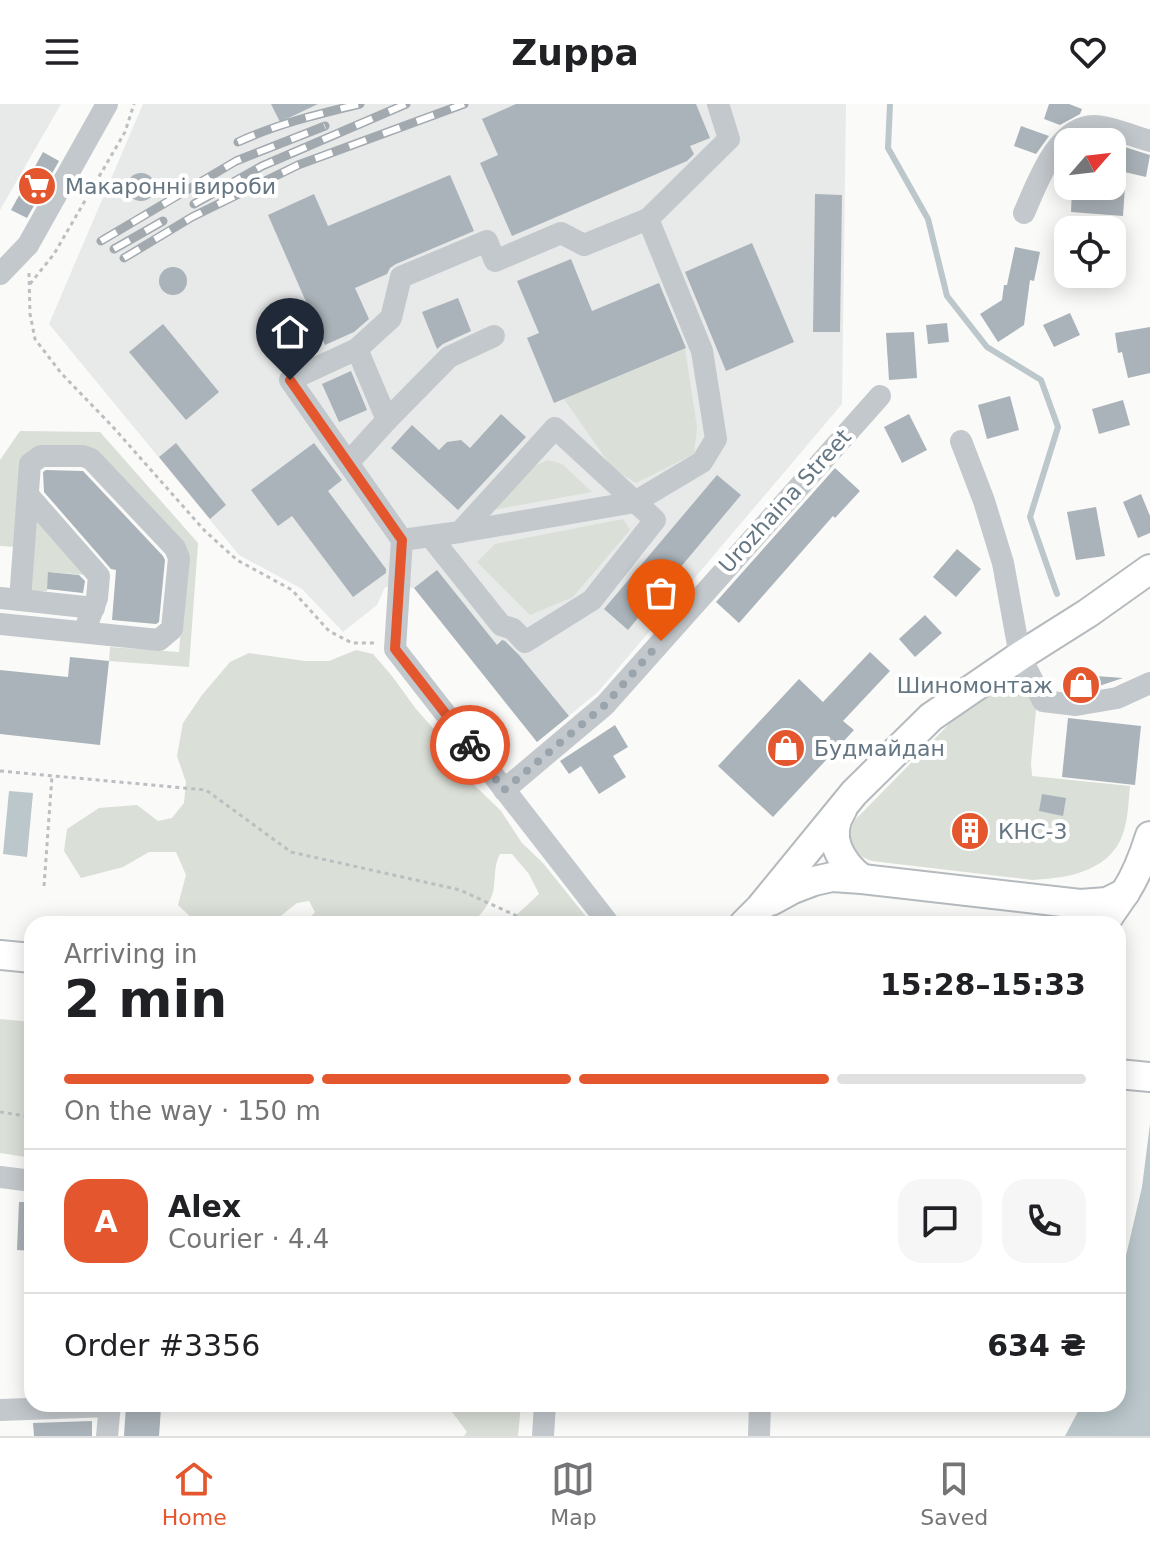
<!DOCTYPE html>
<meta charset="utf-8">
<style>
body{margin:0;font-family:"DejaVu Sans",sans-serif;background:#f6f6f6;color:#202124;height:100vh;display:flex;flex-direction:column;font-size:30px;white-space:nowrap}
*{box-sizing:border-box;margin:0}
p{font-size:26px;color:#757577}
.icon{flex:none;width:44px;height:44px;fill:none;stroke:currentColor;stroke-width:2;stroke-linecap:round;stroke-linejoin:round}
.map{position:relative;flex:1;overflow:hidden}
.sheet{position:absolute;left:24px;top:812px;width:1102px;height:496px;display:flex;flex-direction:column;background:#fff;border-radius:24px;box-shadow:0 4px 20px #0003}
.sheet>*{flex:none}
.needle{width:52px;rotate:62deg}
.buttons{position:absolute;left:1054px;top:24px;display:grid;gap:16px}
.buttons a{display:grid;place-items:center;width:72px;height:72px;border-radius:16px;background:#fff;box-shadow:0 4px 20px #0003;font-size:40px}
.pin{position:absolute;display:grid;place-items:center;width:68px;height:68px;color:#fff;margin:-82px -34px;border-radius:50% 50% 50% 0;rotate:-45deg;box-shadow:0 0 8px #0007}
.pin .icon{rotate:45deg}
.courier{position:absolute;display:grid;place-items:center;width:80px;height:80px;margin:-40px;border:6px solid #e4572e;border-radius:50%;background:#fff;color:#222;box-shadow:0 2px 10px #0007}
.summary em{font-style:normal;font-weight:600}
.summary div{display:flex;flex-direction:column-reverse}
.summary{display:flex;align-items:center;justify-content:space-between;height:136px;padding:0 40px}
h1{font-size:52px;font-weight:600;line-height:60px}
.bar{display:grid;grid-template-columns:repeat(4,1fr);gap:12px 8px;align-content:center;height:96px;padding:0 40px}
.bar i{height:10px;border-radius:6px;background:#e0e0e0}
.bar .current{background:#e4572e}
.bar p{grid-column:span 4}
.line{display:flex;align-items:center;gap:20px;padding:0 40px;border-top:2px solid #e0e0e0}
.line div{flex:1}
.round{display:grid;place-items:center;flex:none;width:84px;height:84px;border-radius:24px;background:#f6f6f6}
header{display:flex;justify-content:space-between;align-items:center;height:104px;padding:0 40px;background:#fff;font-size:36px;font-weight:600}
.tab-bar{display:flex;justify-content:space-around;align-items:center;height:112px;border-top:2px solid #e0e0e0;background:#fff;font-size:22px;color:#757577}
.tab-bar a{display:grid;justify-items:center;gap:4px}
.tab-bar .current{color:#e4572e}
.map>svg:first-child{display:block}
.built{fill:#e8e9e9}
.green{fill:#dadfd7}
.water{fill:#bbc7cb}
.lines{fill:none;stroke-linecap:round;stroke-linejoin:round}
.stream{stroke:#bbc7cb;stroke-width:6}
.building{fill:#aab3b9}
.major-casing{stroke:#b5babe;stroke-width:32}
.path{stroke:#bbbfc2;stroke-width:3;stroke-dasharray:4 4;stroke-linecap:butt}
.minor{stroke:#c3c8cc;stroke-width:22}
.major{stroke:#fff;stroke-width:28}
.rail-casing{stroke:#a2aab0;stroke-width:9}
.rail{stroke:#fff;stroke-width:6;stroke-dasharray:18;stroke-linecap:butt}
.done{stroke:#99a4ac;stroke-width:8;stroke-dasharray:0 14.4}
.route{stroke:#e4572e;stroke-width:10}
.labels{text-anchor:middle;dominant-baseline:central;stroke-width:8;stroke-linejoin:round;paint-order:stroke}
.poi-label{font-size:22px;fill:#657683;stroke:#fff;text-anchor:start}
.street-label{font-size:22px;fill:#657683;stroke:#fff}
</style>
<header><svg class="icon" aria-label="menu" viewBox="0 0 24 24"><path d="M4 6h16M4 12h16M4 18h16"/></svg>Zuppa<svg class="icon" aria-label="heart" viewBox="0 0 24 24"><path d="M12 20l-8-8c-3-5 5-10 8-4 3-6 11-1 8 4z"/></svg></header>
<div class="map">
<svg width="1150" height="1332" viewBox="0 0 1150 1332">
<rect width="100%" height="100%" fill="#fafaf8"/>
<g class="built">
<polygon points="0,0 61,0 0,106"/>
<polygon points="143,0 846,0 842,300 598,588 537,638 414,484 385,483 377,501 343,528 302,485 239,451 49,220"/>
</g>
<g class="green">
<polygon points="685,245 697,323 694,350 636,379 613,365 564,295"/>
<polygon points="20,327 100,328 198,439 189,563 109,557 110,543 179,548 187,452 98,355 34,344 24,352 16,443 0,442 0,356"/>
<polygon points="548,356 562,360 592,388 492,406 532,363"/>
<polygon points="34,411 86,471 49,468 47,487 29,487"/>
<polygon points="623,415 630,426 573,493 530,511 477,458 495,440"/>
<path d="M356,546l17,4 19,22 24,33 23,26 27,42 35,34 21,32 21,20 49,61h-81v-4l28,-26 -10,-20 -17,-20h-12c-7,13 -4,24 -7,38 -3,12 -13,24 -22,32h-166l10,-12 -6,-11 -12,2 -19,15 -13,6h-67l-20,-19 8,-30 -10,-23h-27l-26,15 -42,11 -17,-27 3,-22 32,-21 38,-3 21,16 14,-3 12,-15 2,-21 -9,-26 6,-33 19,-28 28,-33 19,-9 56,8h24z"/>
<path d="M1007,577l31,8 -7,74 1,13 98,10c-2,20 -2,47 -15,63 -19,25 -52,29 -82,31l-161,-19c-14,-4 -20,-12 -24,-26l6,-14 98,-100z"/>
<polygon points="0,915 32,918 32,1054 0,1049"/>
<polygon points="446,1300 521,1300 518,1332 464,1332 467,1328"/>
</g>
<g class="water">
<polygon points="9,687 33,689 27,753 3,750"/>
<polygon points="1150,1020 1150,1332 1065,1332 1082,1300 1118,1300 1118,1186 1142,1083"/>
</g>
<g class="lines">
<polyline class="stream" points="890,0 888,44 928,115 947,192 987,243 1041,276 1058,323 1030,413 1057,490"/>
</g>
<g class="building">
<polygon points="271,0 318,0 280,18"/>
<polygon points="516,0 696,0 710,34 690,42 694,50 687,57 512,132 480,59 498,51 482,15"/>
<polygon points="1049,0 1069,0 1082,5 1080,10 1060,21 1044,15"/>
<polygon points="1021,22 1049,32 1036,50 1014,42"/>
<polygon points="1112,39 1150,51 1146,73 1112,65"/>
<polygon points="43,48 59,57 27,114 11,106"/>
<circle cx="141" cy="83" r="14"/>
<polygon points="450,71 474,127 396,160 390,164 387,170 355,184 369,215 354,228 325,241 268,111 314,90 328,122"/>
<polygon points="1072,82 1125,82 1123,112 1071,108"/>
<polygon points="815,90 842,91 840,228 813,228"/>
<polygon points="752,139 794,238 726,267 685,168"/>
<polygon points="1015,143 1040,148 1034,177 1030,176 1024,221 998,238 980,210 1002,196 1004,181 1007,181"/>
<polygon points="571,155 592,207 659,179 686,244 554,299 527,234 539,229 517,177"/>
<circle cx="173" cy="177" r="14"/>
<polygon points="458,194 471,227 443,240 437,245 422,208"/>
<polygon points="1070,209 1080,231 1054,243 1043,221"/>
<polygon points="947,219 949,238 928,240 926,221"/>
<polygon points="163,220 219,288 186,316 129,248"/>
<polygon points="1150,223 1150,269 1128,274 1122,248 1118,249 1115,229"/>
<polygon points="914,228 917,274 889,276 886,229"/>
<polygon points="351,267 367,306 339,318 322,280"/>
<polygon points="1010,292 1019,326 987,335 978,301"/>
<polygon points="1123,296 1130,321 1099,330 1092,305"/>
<polygon points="501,310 526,333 458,406 391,344 412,321 439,346 447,338 461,336 470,344"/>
<polygon points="909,310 927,346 902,359 884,323"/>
<polygon points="176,339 226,401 210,415 159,353"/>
<polygon points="314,339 342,376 328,387 386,465 386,469 353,493 292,412 278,422 251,386"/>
<polygon points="835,364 860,387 835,414 833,412 739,519 716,498"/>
<polygon points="46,366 83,367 163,452 165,456 159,518 156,520 112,516 116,466 111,465 44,388 43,368"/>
<polygon points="717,371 741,391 628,526 604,505"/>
<polygon points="1141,390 1150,412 1150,429 1138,434 1123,398"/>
<polygon points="1096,403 1105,452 1076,456 1067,408"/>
<polygon points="957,445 981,465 956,493 933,473"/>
<polygon points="437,466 497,541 502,536 505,537 519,551 569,612 537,638 414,484"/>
<polygon points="48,468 79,471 85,477 83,489 47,485"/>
<polygon points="925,511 942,529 915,553 899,535"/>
<polygon points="870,548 890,567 843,617 854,626 773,713 718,662 799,575 823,598"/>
<polygon points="70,553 109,557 100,641 0,630 0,566 68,573"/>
<polygon points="1069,570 1123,574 1096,583 1076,587 1067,586"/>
<polygon points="1068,614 1141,622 1135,681 1062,673"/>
<polygon points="615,621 628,643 613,652 626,673 599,690 581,662 569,670 560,657"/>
<polygon points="1042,690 1066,694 1063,712 1039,707"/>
<circle cx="971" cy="728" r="19"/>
<polygon points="19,1098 32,1098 32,1147 17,1146"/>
<polygon points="126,1301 161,1304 159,1332 124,1332"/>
<polygon points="92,1317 92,1332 34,1332 33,1319"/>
</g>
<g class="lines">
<defs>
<g id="major">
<path d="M842,706c-17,26 -2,52 20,69"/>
<polyline points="771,797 793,785 814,777 832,773 862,775 1080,800 1107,798 1125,789"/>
<polyline points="744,820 760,804 854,689 931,613 1020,552 1088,509 1150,465"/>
<path d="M1104,820c7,-12 15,-22 22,-33 11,-17 18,-36 24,-55"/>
<polyline points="0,851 32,854"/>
<polyline points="1118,970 1150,973"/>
</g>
</defs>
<use href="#major" class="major-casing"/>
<g class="path">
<polyline points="29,169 30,210 35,235 61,269 112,322 205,427 237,456 292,486 329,527 352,539 374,539"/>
<polyline points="30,180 54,150 125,28 134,0"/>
<polyline points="0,667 206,686 291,748 460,786 530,818 544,820"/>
<polyline points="44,782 52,672"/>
<polyline points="0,1008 32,1013"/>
</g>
<g class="minor">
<path d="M1024,109c13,-29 33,-88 71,-87 14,0 41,11 55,15"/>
<polyline points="0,170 28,141 107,0"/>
<polyline points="357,245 391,214 401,173 487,137 495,157 561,129 584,141 648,115"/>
<polyline points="387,316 449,253 494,232"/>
<polyline points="961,337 984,397 1003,459 1020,552 1043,597 1076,601 1117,594 1150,579"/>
<polyline points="348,359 387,316 357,245 290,276 402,436 395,545 609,820"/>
<polyline points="28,391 99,472 97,494 84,528"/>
<polyline points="460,428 635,398 702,358 716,335 702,247 648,115 729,35 718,0"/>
<polyline points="402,436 460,428 555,324 655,416 592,496 525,538 513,525 501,521 430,432"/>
<polyline points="0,494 20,496 30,360 41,352 83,352 91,355 175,444 179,454 172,525 159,536 0,520"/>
<polyline points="20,496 94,504"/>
<polyline points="504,686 605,601 880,292"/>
<polyline points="0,1073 32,1077"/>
<polyline points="0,1306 110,1302"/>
<polyline points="107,1332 110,1300"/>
<polyline points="543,1332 545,1300"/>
<polyline points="759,1332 760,1300"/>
</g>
<use href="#major" class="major"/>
<defs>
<g id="rail">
<path d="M238,38c39,-18 80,-28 122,-38"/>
<polyline points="194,100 262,62 406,0"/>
<polyline points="101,137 236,57 325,22"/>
<polyline points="114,145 163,117"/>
<polyline points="124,154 192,113 298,61 464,0"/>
</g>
</defs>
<use href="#rail" class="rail-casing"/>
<use href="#rail" class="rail"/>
</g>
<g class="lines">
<polyline class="done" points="470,641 504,686 605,601 661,537"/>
<polyline class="route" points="290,276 402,436 395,545 470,641"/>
</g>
<defs>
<symbol id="supermarket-disc" viewBox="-11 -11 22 22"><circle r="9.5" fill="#e4572e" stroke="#fff"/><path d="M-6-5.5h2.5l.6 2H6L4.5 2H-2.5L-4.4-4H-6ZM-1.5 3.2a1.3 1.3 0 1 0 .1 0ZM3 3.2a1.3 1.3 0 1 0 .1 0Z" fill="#fff"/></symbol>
<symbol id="shop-disc" viewBox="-11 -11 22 22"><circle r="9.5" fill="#e4572e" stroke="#fff"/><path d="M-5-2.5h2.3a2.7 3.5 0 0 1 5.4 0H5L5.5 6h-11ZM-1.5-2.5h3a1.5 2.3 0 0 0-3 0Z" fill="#fff"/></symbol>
<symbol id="building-disc" viewBox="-11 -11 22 22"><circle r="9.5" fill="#e4572e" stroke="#fff"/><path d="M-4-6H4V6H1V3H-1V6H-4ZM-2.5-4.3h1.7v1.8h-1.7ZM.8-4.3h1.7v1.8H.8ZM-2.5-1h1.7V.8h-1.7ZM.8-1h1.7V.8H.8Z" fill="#fff"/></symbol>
</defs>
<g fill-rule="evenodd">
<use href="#supermarket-disc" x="15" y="60" width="44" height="44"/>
<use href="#shop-disc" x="1059" y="559" width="44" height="44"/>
<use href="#shop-disc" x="764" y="622" width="44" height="44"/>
<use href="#building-disc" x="948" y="705" width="44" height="44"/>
</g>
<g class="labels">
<g class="poi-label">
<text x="65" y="82">Макаронні вироби</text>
<text x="1053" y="581" text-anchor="end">Шиномонтаж</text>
<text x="814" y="644">Будмайдан</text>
<text x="998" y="727">КНС-3</text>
</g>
<g class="street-label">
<text transform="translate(785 397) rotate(-48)">Urozhaina Street</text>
</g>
</g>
</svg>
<div class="buttons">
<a><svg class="needle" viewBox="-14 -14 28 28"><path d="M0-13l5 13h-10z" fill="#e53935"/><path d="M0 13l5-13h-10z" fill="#757577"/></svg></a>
<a><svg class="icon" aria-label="locate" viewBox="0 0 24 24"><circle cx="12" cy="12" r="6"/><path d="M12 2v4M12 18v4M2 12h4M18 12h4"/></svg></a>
</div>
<div class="pin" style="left:661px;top:537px;background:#ea580c"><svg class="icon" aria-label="bag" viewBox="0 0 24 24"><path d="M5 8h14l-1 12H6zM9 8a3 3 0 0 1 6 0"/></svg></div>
<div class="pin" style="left:290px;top:276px;background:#1f2937"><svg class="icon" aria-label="home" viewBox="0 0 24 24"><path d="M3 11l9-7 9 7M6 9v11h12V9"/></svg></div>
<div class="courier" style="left:470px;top:641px"><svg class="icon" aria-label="bike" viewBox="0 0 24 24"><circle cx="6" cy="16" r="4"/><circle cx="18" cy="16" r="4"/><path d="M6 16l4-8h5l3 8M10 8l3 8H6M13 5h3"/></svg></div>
<section class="sheet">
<div class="summary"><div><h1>2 min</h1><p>Arriving in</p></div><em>15:28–15:33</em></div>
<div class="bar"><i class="current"></i><i class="current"></i><i class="current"></i><i></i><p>On the way · 150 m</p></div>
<div class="line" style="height:144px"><b class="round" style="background:#e4572e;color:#fff">A</b><div><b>Alex</b><p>Courier · 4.4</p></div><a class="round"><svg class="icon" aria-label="chat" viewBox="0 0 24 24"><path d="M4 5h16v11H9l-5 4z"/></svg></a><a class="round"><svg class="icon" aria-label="phone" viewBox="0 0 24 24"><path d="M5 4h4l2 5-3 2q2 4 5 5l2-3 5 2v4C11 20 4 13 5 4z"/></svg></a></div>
<div class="line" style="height:104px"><div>Order #3356</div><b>634 ₴</b></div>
</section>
</div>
<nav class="tab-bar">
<a class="current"><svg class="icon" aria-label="home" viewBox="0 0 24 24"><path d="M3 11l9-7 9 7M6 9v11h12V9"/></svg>Home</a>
<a><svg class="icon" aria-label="map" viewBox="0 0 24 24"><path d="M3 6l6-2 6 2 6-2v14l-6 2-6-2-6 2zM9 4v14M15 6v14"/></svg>Map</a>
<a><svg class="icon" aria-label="saved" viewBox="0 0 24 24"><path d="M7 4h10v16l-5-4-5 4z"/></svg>Saved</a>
</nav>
